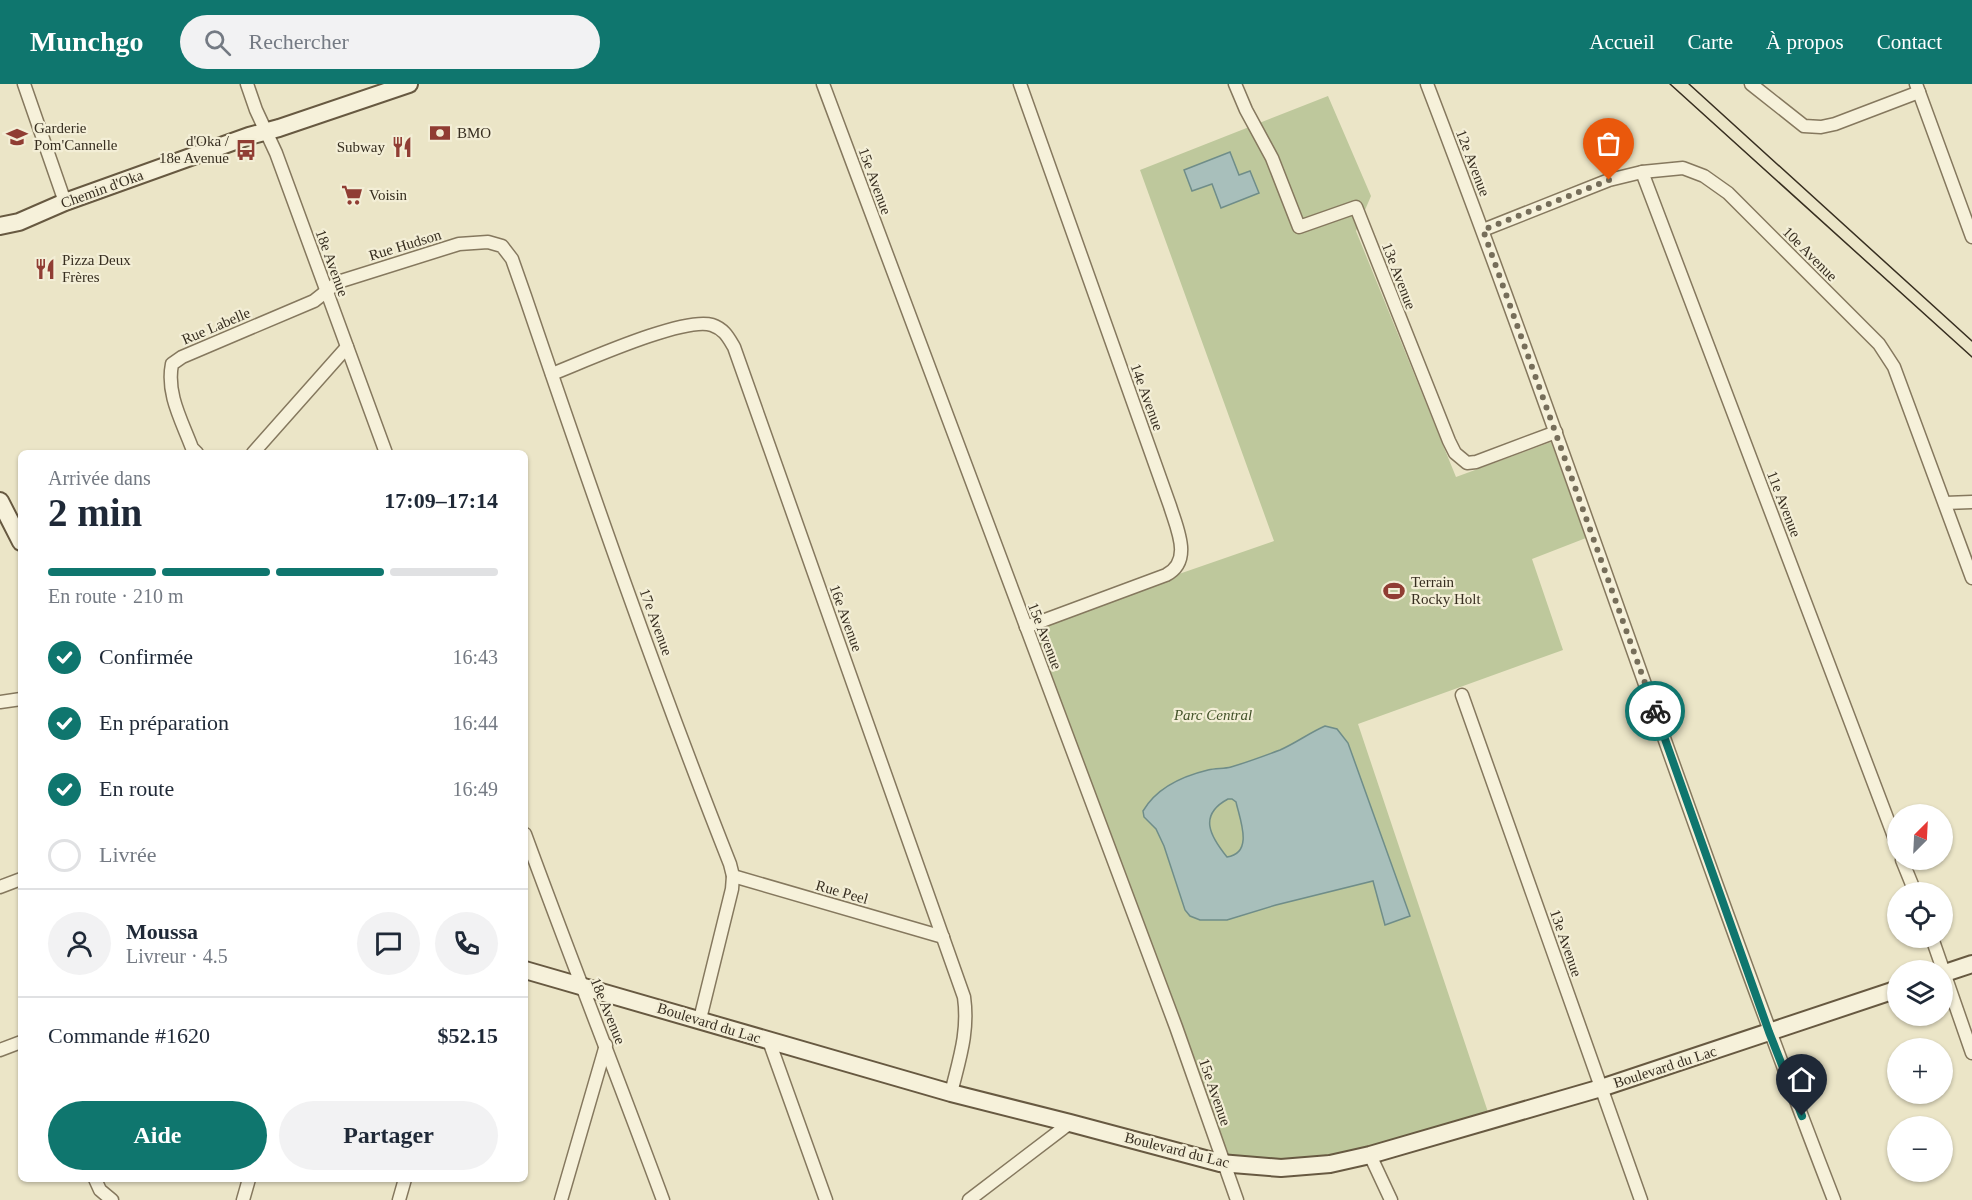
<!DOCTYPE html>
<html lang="fr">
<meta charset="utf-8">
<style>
body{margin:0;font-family:"Times New Roman",serif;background:#f2f2f3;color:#1f2937;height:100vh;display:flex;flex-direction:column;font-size:22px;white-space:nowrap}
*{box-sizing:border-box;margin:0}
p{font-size:20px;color:#747a83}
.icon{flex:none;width:33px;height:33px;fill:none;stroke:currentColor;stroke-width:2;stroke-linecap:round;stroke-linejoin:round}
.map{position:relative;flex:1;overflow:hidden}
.panel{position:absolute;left:18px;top:366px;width:510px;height:732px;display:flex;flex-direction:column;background:#fff;border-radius:9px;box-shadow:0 2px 4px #0004}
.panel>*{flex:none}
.needle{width:39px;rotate:24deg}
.buttons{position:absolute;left:1887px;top:720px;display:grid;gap:12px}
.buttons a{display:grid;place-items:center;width:66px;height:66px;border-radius:50%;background:#fff;box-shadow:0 2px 4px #0004;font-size:30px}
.pin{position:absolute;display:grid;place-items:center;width:51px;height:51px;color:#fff;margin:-62px -26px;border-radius:50% 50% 50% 0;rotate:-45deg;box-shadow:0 0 6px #0007}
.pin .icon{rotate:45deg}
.courier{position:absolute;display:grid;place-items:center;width:60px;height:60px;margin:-30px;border:4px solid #0f766e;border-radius:50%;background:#fff;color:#222;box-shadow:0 2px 8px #0007}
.summary em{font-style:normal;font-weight:700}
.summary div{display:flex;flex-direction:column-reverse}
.summary{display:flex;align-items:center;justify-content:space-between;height:102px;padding:0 30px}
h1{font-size:39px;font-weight:700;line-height:45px}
.bar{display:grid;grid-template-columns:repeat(4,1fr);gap:9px 6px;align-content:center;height:72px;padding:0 30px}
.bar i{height:8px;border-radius:4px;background:#e0e1e3}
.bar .on{background:#0f766e}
.bar p{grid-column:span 4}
.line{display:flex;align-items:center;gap:15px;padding:0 30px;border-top:2px solid #e0e1e3}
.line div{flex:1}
.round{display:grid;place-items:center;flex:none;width:63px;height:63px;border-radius:32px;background:#f2f2f3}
ol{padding:0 30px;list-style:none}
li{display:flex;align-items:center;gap:18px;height:66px}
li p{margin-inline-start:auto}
li .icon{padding:6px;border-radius:50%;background:#0f766e;color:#fff;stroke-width:4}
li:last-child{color:#747a83}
li i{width:33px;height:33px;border:3px solid #e0e1e3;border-radius:50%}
.primary-button{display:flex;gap:12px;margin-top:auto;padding:12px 30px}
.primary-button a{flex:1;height:69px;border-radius:36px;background:#0f766e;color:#fff;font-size:24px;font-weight:700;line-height:69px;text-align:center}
.primary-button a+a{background:#f2f2f3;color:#1f2937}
header{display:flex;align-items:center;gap:36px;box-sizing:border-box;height:84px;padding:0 30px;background:#0f766e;color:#fff}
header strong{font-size:28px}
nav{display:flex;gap:33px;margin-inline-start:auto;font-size:21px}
.search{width:420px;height:54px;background:#f2f2f3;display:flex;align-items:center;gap:15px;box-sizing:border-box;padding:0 21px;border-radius:33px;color:#747a83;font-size:22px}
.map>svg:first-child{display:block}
.green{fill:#bec89c}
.water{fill:#a8bfbb;stroke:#6f8d89;stroke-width:1.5;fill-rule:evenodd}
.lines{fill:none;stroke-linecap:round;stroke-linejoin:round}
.street-casing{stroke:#85785e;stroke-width:15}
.secondary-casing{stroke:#675941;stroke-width:20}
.street{stroke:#f6f1da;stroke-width:12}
.secondary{stroke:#f6f1da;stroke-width:16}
.tram{stroke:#372e20;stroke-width:1.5}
.done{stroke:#766e5a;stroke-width:6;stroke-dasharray:0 10.8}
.route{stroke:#0f766e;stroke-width:8}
.labels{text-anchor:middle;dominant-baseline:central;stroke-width:4.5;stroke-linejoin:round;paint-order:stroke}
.poi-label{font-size:15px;fill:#372e20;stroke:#f3eed6;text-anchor:start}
.street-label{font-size:15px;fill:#372e20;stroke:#f3eed6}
.park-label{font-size:15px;font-style:italic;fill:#435229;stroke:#f3eed6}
</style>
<header>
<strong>Munchgo</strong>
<div class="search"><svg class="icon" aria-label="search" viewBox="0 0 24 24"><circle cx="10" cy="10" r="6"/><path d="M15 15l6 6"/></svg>Rechercher</div>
<nav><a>Accueil</a><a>Carte</a><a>À propos</a><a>Contact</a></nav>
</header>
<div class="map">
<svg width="1972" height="1116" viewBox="0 0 1972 1116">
<rect width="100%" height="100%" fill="#ebe5c7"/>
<polygon class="green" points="1328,12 1371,112 1356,147 1456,393 1551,358 1586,454 1532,475 1563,566 1358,640 1491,1037 1330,1080 1228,1084 1026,543 1274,457 1140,86"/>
<g class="water">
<polygon points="1230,68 1239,91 1250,87 1259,109 1221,124 1212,100 1192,107 1184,86"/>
<path d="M1325,642l12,3 11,14 62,173 -25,9 -12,-44 -97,24 -49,15h-27l-10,-4 -5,-6 -21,-64 -8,-17 -12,-12 -1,-6c14,-24 40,-35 65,-41 8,-2 16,-1 23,-3 17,-5 33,-11 49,-17 16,-7 29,-17 45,-24zM1228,715h4l4,3c4,18 18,51 -9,55 -17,-21 -29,-42 1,-58z"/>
</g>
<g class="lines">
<defs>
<g id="street">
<polyline points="24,0 65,118"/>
<polyline points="247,0 256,26 276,69 386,369"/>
<polyline points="823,0 1176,943 1237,1116"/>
<path d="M1020,0l150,422c7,23 23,55 -4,69l-140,52"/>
<polyline points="1235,0 1246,26 1272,74 1299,143 1356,123 1449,357 1455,369 1467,379 1476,378 1556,348"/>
<path d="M1427,0c142,370 264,747 407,1116"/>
<polyline points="1751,0 1804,42 1821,43 1835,40 1919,8"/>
<polyline points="1916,0 1972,153"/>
<polyline points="1642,88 1898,763"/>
<polyline points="1483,146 1609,96 1642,88 1683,84 1704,92 1728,109 1879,260 1894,283 1972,494"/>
<path d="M552,290c31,-12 132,-58 160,-49 12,4 16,12 22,22l230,650c5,35 -5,63 -13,96"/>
<path d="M197,369l-5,-5c-10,-27 -26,-54 -20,-84l10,-7 132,-56 24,-19 121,-38 29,-2 14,4 10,13 13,37c65,191 131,381 205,568l3,12 -1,13 -32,130"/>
<polyline points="253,369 347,263"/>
<polyline points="1945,419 1972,418"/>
<polyline points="1462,611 1641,1116"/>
<polyline points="0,618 21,615"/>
<path d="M525,750c45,123 93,244 138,366"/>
<polyline points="1902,776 1915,808"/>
<polyline points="733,792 943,853"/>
<polyline points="0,803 21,795"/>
<polyline points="1932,854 1972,969"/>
<polyline points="769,957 826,1116"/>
<polyline points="0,966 21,958"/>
<polyline points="1370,1071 1391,1116"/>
<polyline points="95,1095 100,1106 112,1116"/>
<polyline points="243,1116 249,1095"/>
<polyline points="399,1116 405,1095"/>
<polyline points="561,1116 606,961"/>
<polyline points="969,1116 1070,1039"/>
</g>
<g id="secondary">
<polyline points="0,142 19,138 65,118 249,52 279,44 409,0"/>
<polyline points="0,417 21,458"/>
<polyline points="525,886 951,1009 1070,1039 1220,1079 1281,1084 1330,1080 1370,1071 1601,1004 1898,905"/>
<polyline points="1942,890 1972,880"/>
</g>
</defs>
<use href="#street" class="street-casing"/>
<use href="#secondary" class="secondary-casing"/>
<use href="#street" class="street"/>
<use href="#secondary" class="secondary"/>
<g class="tram">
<polyline points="1670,0 1972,273"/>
<polyline points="1689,0 1972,257"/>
</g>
</g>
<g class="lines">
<polyline class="done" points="1609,96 1483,146 1655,627"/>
<polyline class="route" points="1655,627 1769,948 1802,1032"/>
</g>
<defs>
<symbol id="bank-bare" viewBox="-9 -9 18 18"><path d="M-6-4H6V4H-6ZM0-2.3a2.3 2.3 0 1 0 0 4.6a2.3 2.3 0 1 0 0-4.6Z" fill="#903d33" stroke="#f3eed6" stroke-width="2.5" paint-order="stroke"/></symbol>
<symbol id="school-bare" viewBox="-9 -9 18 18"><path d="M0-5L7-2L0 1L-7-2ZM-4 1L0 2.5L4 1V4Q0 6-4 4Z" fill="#903d33" stroke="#f3eed6" stroke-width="2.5" paint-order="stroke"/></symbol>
<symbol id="restaurant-bare" viewBox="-9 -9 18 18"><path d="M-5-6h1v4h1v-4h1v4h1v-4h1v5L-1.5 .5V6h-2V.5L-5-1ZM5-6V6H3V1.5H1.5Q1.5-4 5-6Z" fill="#903d33" stroke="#f3eed6" stroke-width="2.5" paint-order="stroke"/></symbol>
<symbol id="bus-bare" viewBox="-9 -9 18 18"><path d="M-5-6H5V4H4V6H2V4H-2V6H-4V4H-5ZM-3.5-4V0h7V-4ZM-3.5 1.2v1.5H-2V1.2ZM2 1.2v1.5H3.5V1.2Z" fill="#903d33" stroke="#f3eed6" stroke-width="2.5" paint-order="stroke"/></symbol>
<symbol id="supermarket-bare" viewBox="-9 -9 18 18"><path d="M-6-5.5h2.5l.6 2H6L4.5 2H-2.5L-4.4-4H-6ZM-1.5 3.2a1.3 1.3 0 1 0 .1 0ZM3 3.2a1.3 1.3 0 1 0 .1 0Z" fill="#903d33" stroke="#f3eed6" stroke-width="2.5" paint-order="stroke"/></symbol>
<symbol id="stadium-bare" viewBox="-9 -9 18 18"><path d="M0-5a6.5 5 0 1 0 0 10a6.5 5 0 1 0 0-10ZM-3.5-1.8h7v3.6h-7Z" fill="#903d33" stroke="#f3eed6" stroke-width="2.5" paint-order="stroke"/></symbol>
</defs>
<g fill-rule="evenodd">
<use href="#bank-bare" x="425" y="34" width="30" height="30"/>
<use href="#school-bare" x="2" y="38" width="30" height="30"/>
<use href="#restaurant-bare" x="387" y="48" width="30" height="30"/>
<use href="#bus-bare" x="231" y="51" width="30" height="30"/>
<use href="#supermarket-bare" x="337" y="96" width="30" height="30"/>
<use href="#restaurant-bare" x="30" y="170" width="30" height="30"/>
<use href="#stadium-bare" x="1379" y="492" width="30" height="30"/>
</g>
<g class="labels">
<g class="poi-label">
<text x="34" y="44">Garderie<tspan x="34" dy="17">Pom'Cannelle</tspan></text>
<text x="457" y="49">BMO</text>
<text x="229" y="57" text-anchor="end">d'Oka /<tspan x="229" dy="17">18e Avenue</tspan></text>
<text x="385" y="63" text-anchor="end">Subway</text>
<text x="369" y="111">Voisin</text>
<text x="62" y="176">Pizza Deux<tspan x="62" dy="17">Frères</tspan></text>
<text x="1411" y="498">Terrain<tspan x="1411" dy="17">Rocky Holt</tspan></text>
</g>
<g class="street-label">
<text transform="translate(1473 79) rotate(69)">12e Avenue</text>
<text transform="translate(875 97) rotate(70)">15e Avenue</text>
<text transform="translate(102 105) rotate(-20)">Chemin d'Oka</text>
<text transform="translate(405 161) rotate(-17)">Rue Hudson</text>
<text transform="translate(1810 170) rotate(45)">10e Avenue</text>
<text transform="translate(332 179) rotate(70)">18e Avenue</text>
<text transform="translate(1399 192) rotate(69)">13e Avenue</text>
<text transform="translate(216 242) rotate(-23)">Rue Labelle</text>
<text transform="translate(1147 313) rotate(70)">14e Avenue</text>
<text transform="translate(1784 420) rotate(69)">11e Avenue</text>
<text transform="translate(846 534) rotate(70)">16e Avenue</text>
<text transform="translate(656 538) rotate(70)">17e Avenue</text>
<text transform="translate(1045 552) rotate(69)">15e Avenue</text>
<text transform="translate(842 808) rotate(16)">Rue Peel</text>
<text transform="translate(1566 859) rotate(71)">13e Avenue</text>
<text transform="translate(608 927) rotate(68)">18e Avenue</text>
<text transform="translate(709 939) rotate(17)">Boulevard du Lac</text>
<text transform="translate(1665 983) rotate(-18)">Boulevard du Lac</text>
<text transform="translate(1215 1008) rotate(71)">15e Avenue</text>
<text transform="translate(1177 1066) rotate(14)">Boulevard du Lac</text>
</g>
<g class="park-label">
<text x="1213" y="631">Parc Central</text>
</g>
</g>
</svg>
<div class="buttons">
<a><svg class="needle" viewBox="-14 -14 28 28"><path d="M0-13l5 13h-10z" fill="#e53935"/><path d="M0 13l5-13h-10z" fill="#747a83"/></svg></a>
<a><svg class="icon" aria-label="locate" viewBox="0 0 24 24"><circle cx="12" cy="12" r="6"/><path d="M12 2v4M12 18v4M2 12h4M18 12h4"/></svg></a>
<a><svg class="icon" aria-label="layers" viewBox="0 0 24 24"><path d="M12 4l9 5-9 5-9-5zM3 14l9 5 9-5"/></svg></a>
<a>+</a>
<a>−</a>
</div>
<div class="pin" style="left:1609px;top:96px;background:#ea580c"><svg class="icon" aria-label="bag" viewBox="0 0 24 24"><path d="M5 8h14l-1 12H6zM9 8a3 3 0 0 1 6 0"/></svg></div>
<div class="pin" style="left:1802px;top:1032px;background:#1f2937"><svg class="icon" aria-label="home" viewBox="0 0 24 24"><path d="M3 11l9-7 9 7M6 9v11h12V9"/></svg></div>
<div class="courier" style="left:1655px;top:627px"><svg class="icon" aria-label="bike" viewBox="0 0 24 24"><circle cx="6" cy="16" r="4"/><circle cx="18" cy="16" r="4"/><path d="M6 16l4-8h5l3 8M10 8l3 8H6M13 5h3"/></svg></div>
<section class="panel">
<div class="summary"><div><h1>2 min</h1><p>Arrivée dans</p></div><em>17:09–17:14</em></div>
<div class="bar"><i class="on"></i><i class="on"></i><i class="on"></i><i></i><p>En route · 210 m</p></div>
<ol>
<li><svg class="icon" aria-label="check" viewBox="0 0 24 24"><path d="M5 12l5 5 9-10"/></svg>Confirmée<p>16:43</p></li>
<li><svg class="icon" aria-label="check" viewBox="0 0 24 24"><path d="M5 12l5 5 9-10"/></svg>En préparation<p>16:44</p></li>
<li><svg class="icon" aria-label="check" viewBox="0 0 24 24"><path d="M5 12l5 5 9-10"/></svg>En route<p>16:49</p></li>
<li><i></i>Livrée</li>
</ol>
<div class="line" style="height:108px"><a class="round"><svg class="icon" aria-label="person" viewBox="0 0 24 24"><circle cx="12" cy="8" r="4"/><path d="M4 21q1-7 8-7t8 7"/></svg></a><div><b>Moussa</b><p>Livreur · 4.5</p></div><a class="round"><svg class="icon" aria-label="chat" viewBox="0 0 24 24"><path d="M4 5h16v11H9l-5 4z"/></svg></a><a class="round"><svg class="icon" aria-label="phone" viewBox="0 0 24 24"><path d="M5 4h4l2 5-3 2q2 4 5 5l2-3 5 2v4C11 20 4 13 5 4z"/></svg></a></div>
<div class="line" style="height:78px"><div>Commande #1620</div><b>$52.15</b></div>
<div class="primary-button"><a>Aide</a><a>Partager</a></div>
</section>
</div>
